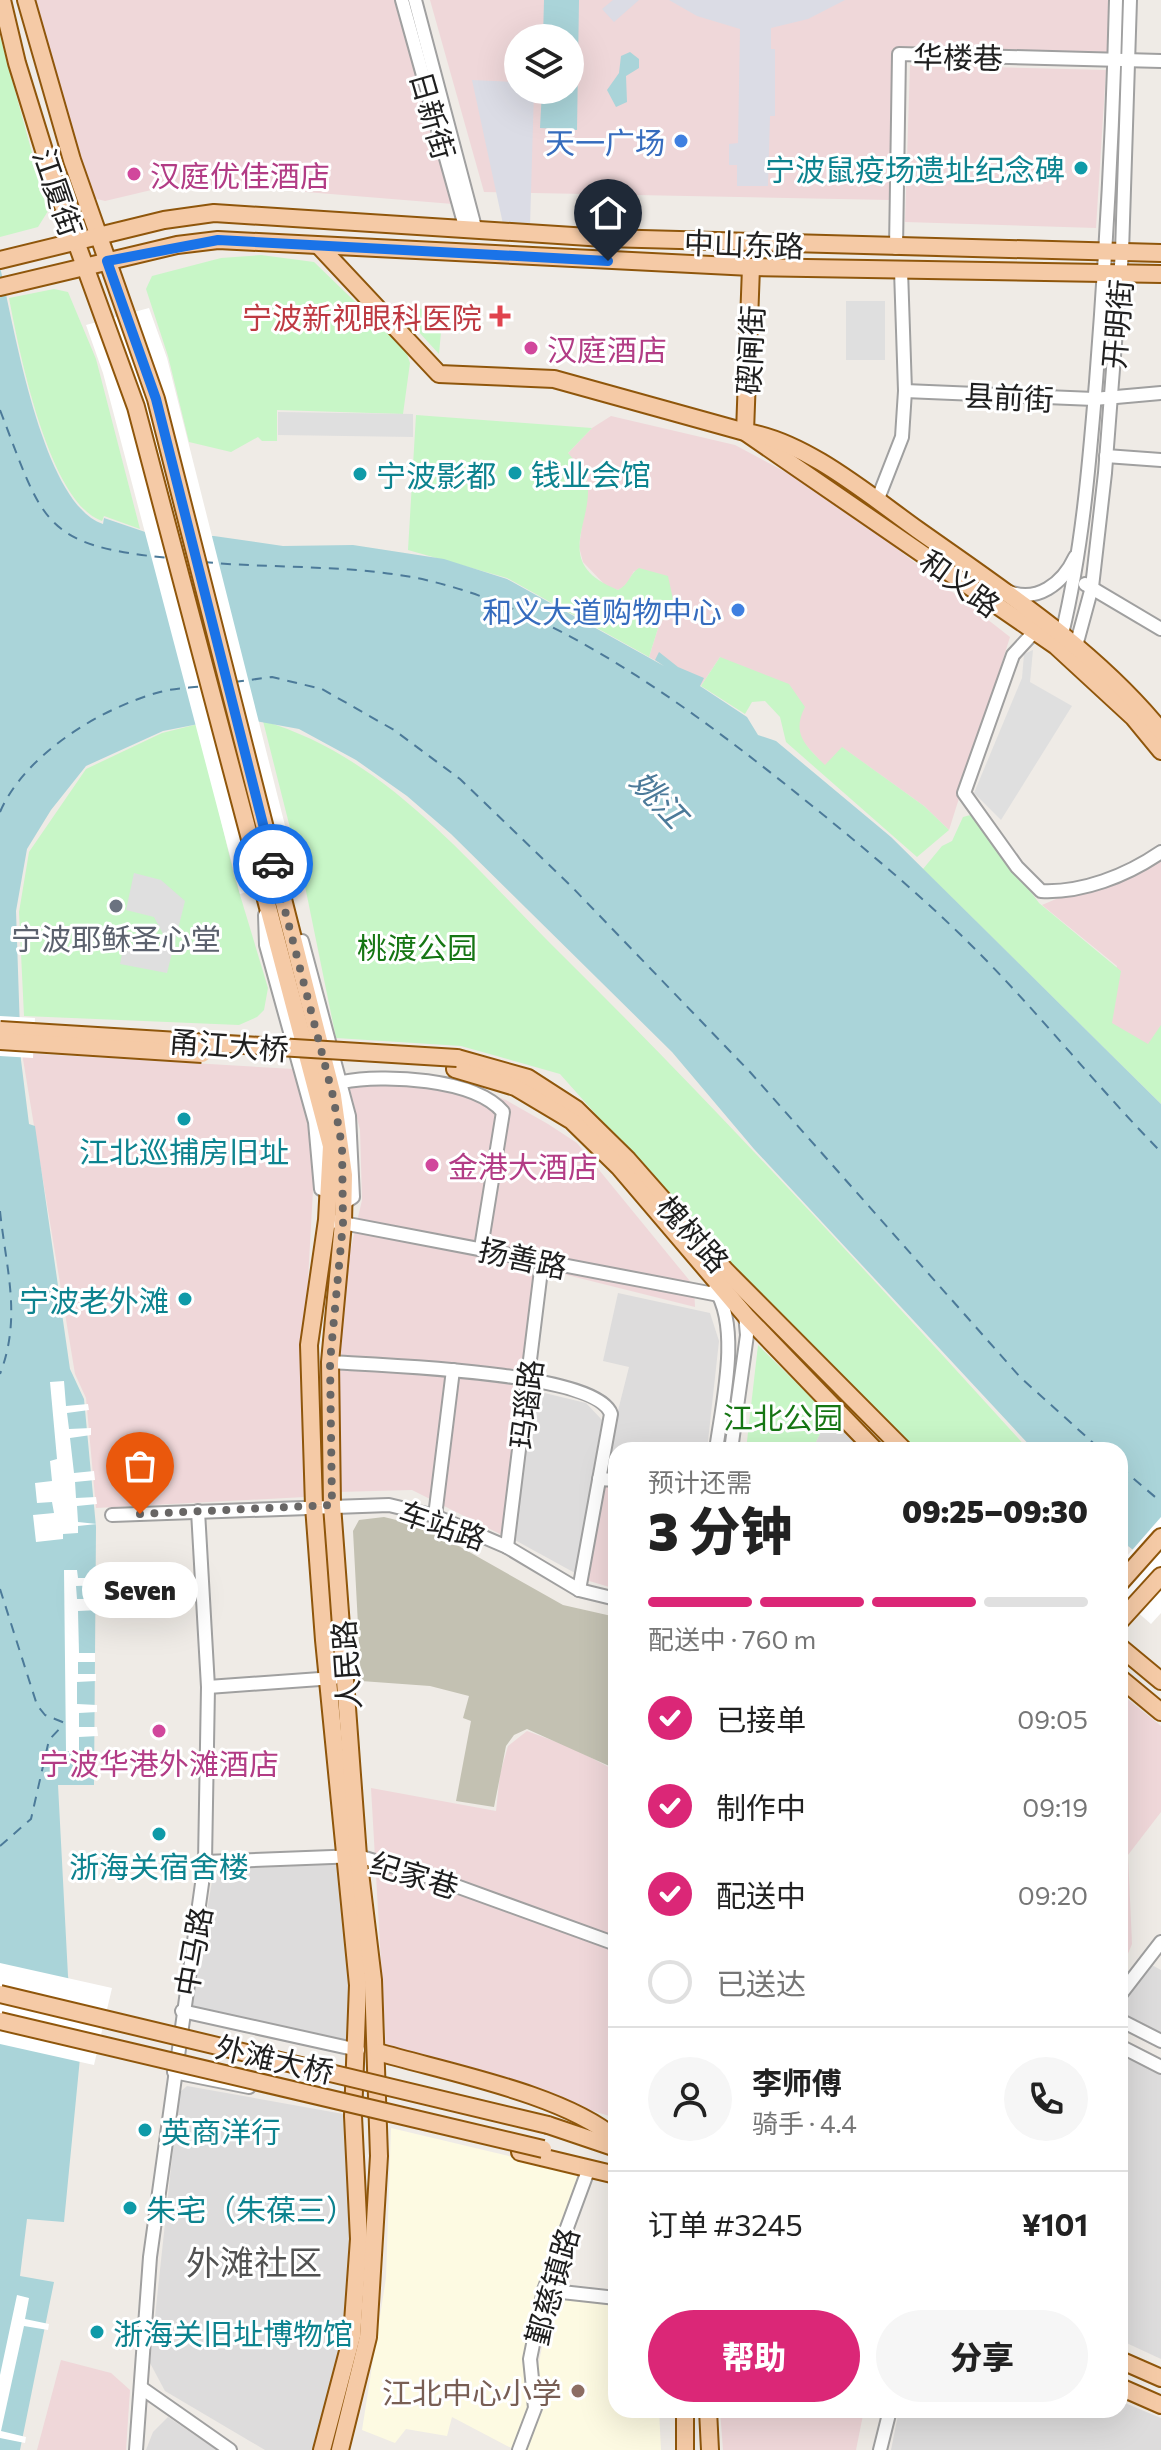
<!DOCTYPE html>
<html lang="zh">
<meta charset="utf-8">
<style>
body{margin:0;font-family:Commissioner,"Noto Sans SC",sans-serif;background:#f6f6f6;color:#222;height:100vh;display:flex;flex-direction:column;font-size:30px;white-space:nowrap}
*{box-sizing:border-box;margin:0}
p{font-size:26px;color:#767676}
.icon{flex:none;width:44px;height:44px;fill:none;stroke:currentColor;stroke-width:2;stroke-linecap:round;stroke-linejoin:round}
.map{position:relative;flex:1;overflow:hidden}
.drawer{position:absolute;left:608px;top:1442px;width:520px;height:976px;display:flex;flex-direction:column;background:#fff;border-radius:24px;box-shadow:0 8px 32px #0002}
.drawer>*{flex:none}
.buttons{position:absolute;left:504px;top:24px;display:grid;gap:16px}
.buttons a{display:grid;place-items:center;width:80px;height:80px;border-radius:50%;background:#fff;box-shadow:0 8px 32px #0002;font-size:40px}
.pin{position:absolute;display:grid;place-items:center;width:68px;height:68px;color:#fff;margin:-82px -34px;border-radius:50% 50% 50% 0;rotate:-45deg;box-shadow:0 0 8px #0007}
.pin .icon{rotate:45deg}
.courier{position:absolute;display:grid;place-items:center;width:80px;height:80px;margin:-40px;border:6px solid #1a73e8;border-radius:50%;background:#fff;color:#222;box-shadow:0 2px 10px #0007}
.bubble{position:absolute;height:56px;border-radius:28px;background:#fff;box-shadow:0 8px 32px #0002;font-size:26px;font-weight:800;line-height:56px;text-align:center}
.headline em{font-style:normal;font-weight:800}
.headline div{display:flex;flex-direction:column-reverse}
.headline{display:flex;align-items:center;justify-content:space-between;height:136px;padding:0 40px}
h1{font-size:52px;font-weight:800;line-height:60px}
.bar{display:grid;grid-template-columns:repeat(4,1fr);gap:12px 8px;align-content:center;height:96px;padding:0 40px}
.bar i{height:10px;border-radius:6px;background:#e0e0e0}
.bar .active{background:#db2777}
.bar p{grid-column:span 4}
.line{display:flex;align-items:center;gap:20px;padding:0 40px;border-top:2px solid #e0e0e0}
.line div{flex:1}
.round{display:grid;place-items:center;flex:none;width:84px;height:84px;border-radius:42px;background:#f6f6f6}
ol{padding:0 40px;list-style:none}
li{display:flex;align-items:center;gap:24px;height:88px}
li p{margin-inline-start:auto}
li .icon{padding:8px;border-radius:50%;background:#db2777;color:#fff;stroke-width:4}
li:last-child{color:#767676}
li i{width:44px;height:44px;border:4px solid #e0e0e0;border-radius:50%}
.action{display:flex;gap:16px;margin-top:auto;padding:16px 40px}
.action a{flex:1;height:92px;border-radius:48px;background:#db2777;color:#fff;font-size:32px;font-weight:800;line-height:92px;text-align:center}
.action a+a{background:#f6f6f6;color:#222}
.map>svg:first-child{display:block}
.residential{fill:#dddcdc}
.commercial{fill:#efd7d9;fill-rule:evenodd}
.education{fill:#fdfae2}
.construction{fill:#c3c1b2}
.park{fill:#c8f6c7}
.parking{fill:#dfdfdf}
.plaza{fill:#dbdce5}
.water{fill:#aad4d9}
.pier{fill:#fff}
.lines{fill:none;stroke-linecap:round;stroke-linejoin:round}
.ferry{stroke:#4c7a99;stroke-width:2;stroke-dasharray:10 8;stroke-linecap:butt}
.minor-casing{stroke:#a0a0a0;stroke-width:16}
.major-casing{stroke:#8f560b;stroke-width:20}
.minor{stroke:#fff;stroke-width:12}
.major{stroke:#f5caa6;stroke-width:16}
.major-bridge-casing{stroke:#8f560b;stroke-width:20;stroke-linecap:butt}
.major-bridge{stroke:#f5caa6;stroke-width:16}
.done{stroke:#686665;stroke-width:8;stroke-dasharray:0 14.4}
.route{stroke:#1a73e8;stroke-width:10}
.shop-dot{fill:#3f7fe0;stroke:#fff;stroke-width:3}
.culture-dot{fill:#0f9aa8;stroke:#fff;stroke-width:3}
.hotel-dot{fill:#d1479c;stroke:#fff;stroke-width:3}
.health-dot{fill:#e0444e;stroke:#fff;stroke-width:3}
.worship-dot{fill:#6b7280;stroke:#fff;stroke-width:3}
.education-dot{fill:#8d6e63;stroke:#fff;stroke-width:3}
.labels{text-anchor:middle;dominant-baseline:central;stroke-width:6;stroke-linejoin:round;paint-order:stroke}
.street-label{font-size:30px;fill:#1f1f1f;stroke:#fff}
.shop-label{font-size:30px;fill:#366cbe;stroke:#fff;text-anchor:end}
.culture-label{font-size:30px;fill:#0d838f;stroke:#fff;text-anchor:start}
.hotel-label{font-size:30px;fill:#b23c85;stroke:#fff;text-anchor:start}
.health-label{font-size:30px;fill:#be3a42;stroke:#fff;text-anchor:end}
.worship-label{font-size:30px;fill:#5b616d;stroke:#fff}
.park-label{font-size:30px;fill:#167614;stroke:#fff}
.education-label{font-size:30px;fill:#785e54;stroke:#fff;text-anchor:end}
.water-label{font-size:32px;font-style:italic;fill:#4c7a99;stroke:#fff}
.quarter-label{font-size:34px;fill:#525252;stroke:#fff}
</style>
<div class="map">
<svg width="1161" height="2450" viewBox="0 0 1161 2450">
<rect width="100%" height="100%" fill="#efebe6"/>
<g class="residential">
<polygon points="618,1293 710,1313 719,1341 707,1450 616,1450 616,1474 602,1474 629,1367 603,1361"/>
<polygon points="532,1390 586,1403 602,1420 575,1573 513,1539"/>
<polygon points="829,1415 863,1450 812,1450"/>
<polygon points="339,1864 352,1986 350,2042 190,2008 214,1870"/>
<polygon points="1150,1964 1161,1970 1161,2036 1120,2014 1120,2004"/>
<polygon points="1120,2053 1161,2074 1161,2359 1120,2340"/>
<polygon points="187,2086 349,2115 355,2243 348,2336 313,2450 265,2450 165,2391 150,2363 179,2093"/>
<polygon points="1120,2401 1161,2418 1161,2450 891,2450 899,2410 1120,2410"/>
<polygon points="168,2417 217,2450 146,2450 153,2432"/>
</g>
<g class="commercial">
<polygon points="35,0 394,0 453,204 231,186 164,187 105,201 93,198"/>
<path d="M430,0h679l-1,55 -214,-6 -4,151 -406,-8zM518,38h52v52h-52z"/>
<polygon points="910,65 1106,70 1096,228 905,222"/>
<polygon points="611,416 735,445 827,494 1010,637 949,830 924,806 843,748 825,766 800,739 798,720 720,657 701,686 649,657 659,625 674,604 634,571 626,586 618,590 606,586 583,562 579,547 587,489 568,453 592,428"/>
<polygon points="1161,854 1161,1035 1152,1049 1101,1029 1117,966 1042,905"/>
<polygon points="22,1053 294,1069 315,1154 304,1352 305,1497 96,1508 86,1398 75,1374"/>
<polygon points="347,1077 461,1083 506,1100 548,1124 577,1143 694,1286 695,1307 535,1267 502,1535 412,1490 337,1492 337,1308 362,1200 360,1130"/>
<polygon points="601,1482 616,1482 616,1589 586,1580"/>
<polygon points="1120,1693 1161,1726 1161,1812 1128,1855 1132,1944 1120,1973"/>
<polygon points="527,1731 573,1748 616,1771 616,2118 386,2049 371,1788 496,1811 500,1774 508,1746"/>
<polygon points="61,2360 111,2373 130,2390 126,2450 37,2450"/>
<polygon points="720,2410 864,2410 856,2450 723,2450"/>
</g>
<g class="education">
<polygon points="391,2128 584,2174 540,2291 533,2407 515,2450 452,2417 447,2436 406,2429 395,2443 362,2430 386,2278"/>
<polygon points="553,2296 616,2305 616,2410 659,2410 661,2450 525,2450 543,2410 537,2371"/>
</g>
<polygon class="construction" points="384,1517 425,1527 563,1605 616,1617 616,1769 527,1729 514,1735 506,1746 494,1807 456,1801 471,1721 463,1718 469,1696 430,1686 361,1681 353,1531 359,1520"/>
<g class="park">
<polygon points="0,36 48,211 38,227 0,237"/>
<polygon points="261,255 314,262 406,351 410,363 403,414 277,410 277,441 262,441 258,437 231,452 189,442 168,356 146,289 152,276 221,258"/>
<path d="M54,289l14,3 28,67 44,170 -36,-13 -2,5c-53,-18 -83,-170 -93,-223z"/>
<polygon points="395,306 443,311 439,354"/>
<path d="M416,415l176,13 -24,25c5,6 12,13 16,19 19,43 -40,89 34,118 11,-5 12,-17 21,-22l29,8 6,28 -15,21 -10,32 -142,-79 -99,-28z"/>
<path d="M720,657l69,27 16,23c-14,27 1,39 20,58l17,-18 82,59 25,24 -32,27 -131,-115 -6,-25 -15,-16 -13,1 -7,12 -44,-28z"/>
<path d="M263,721c123,35 209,145 297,232 162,160 315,328 469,497h-112l-197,-196 -160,-180 -99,-28 -125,-8 -30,-147z"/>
<polygon points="198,724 234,875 268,988 264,1010 257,1017 239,1025 24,1016 19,912 29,852 86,769 162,733"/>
<polygon points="974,814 1039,903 1121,971 1112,1023 1148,1044 1161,1025 1161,1104 923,869 942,846 952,841 963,817"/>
<polygon points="758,1345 829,1415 812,1450 746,1450"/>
</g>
<g class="parking">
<rect x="846" y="301" width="39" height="59"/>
<polygon points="278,412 413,414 413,437 278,435"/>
<polygon points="1033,650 1030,682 1072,706 1001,820 974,793 1022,678 1024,654"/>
<polygon points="134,873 161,880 185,901 167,973 120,964 123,949 147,954 160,948 163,934 154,917 126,910"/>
</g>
<g class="plaza">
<polygon points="613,0 639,0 614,22 602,9"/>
<polygon points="669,0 845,0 808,19 771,28 771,49 775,49 775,116 770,116 768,186 737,186 737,165 729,165 729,144 738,143 740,29 697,16"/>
<polygon points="472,80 518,82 518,90 534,90 530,226 503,224"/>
</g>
<g class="water">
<polygon points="544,0 579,0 577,130 540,128 542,90 570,90 570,38 543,38"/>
<polygon points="630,52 639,59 639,68 626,76 627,102 616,107 607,90 619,73 621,56"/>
<path d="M0,267c14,58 42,237 103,257l1,-6 53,18h57l69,10 70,-1 91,14 63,20 157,87 -9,-6 4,-8 19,15 26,11 -4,8 47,31 11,18 18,6 115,96 270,267v467l-41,-31v-90h-86l-280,-301 -82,-97 -221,-218 -44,-38 -51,-36 -57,-31 -65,-12 -71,14 -77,35 -35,44 -24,39 -11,62 5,149 8,64 6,2 35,243 14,30 12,128 -2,258h-36l10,191 12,82 -16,164 -37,-3 -7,57 34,6 -34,168h-20z"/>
</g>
<g class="pier">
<polygon points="149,308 167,358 298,877 240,894 103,373 86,325"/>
<polygon points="0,1016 35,1018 33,1058 0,1056"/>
<polygon points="64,1381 66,1406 88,1404 89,1410 67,1413 69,1429 91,1428 91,1435 70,1438 74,1473 94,1471 95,1480 75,1482 76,1498 96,1497 97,1504 77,1506 78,1522 97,1524 78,1526 78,1533 63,1534 63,1539 36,1542 33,1515 54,1513 52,1502 37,1503 35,1483 52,1481 50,1461 57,1459 50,1382"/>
<polygon points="1161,1517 1161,1613 1151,1624 1120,1597 1120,1564"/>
<polygon points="64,1570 77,1570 78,1578 101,1578 101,1585 76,1586 77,1599 99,1599 99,1610 78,1611 79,1653 95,1653 95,1662 78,1662 78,1674 96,1674 96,1681 77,1682 77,1704 97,1705 97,1712 79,1713 79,1727 97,1727 98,1736 79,1737 79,1751 66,1751"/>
<polygon points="0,1963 112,1988 94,2065 0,2044"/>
<polygon points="17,2295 29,2298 25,2319 49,2324 48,2330 24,2326 1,2431 26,2437 25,2443 0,2438 0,2375"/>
</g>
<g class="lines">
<g class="ferry">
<path d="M0,410c43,111 41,136 169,148"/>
<path d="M203,562c74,7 151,2 223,18 135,31 268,131 374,216 63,51 125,102 182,160 62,63 117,133 179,196"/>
<polyline points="234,682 272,677 322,689 394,730 460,779 571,886 750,1072 1020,1377 1101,1450"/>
<path d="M0,812c25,-58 101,-104 160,-120 14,-4 30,-4 44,-6"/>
<path d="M0,1211c6,58 22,106 0,163"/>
<polyline points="1120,1467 1161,1502"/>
<polyline points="0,1589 37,1705 45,1715 65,1723"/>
<polyline points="0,1846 31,1819 49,1740 64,1724"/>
</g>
<defs>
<g id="minor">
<polyline points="402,0 466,230"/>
<polyline points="415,0 476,231"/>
<polyline points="896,248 899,54 1161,61"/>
<polyline points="905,391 1094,399 1161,393"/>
<polyline points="1106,456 1161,460"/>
<polyline points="877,501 902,437 905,391 901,270"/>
<polyline points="1085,584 1161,629"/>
<path d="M1007,591c30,13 56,-8 68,-34"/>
<path d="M1035,631l-22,24 -49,138 53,74 24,24c41,2 85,-15 120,-39"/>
<path d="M1062,634c20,-83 27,-167 34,-252 10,-127 17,-254 20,-382"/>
<polyline points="1076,646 1092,587 1105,473 1122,252 1130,0"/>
<polyline points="265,915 266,945 315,1122 321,1189"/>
<polyline points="302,941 349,1116 353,1197 344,1203"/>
<path d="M342,1082c42,-8 132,-4 161,30l-22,136"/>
<polyline points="327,1220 719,1295"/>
<path d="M715,1289c26,39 7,116 1,161"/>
<path d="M330,1362c46,3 267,9 281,52l-32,176"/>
<polyline points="731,1450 747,1335 745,1314"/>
<polyline points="599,1479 616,1480"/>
<polyline points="112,1515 389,1505 435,1516 507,1547 579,1590 616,1599"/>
<polyline points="435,1516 453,1370"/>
<polyline points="507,1547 542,1262"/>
<polyline points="208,1687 334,1678"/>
<polyline points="205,1862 358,1856 445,1882 616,1944"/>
<polyline points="1120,1995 1161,1942"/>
<polyline points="182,2011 358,2050"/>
<polyline points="1120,2020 1161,2041"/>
<polyline points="1120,2046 1161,2067"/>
<polyline points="174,2072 249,2087"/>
<polyline points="544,2290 616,2298"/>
<polyline points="143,2389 230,2450"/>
<polyline points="136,2450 150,2257 205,1862 208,1687 198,1511"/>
<polyline points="519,2450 535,2408 530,2359 544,2290 589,2168"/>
<polyline points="880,2450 890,2410"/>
</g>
<g id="major">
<polyline points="2,0 17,63 50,170 136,407 331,1146 327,1220 309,1345 314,1506 324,1640 358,1985 353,2116 359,2239 352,2336 322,2450"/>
<polyline points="26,0 72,160 156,399 333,1096 344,1175 343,1223 330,1362 332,1505 358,1856 373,1980 379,2156 368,2337 340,2450"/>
<polyline points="320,247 439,374 554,379 745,432 1056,646 1133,717 1161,751"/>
<polyline points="0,260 164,220 214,213 604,238 1161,253"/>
<path d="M751,267l-6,165c59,8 124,63 173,98 86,61 176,119 243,201"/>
<polyline points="0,287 177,245 218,240 751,267 1161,274"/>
<polyline points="457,1058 528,1078 576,1109 628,1160 726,1271 904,1450"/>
<polyline points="455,1069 515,1087 572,1121 619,1167 746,1316 875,1450"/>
<polyline points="1120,1583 1161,1537"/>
<polyline points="1120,1621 1161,1576"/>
<polyline points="1120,1647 1161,1681"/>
<polyline points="1120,1678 1161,1712"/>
<path d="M378,2052c68,20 186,42 238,87"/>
<polyline points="548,2125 616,2148"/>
<polyline points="520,2152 616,2175"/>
<polyline points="1120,2360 1161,2378"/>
<polyline points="1120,2387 1161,2405"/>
<polyline points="685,2410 685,2450"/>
<polyline points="708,2410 710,2450"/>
</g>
</defs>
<use href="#minor" class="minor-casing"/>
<use href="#major" class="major-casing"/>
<use href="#minor" class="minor"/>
<use href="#major" class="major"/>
<defs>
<g id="major-bridge">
<polyline points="0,1030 457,1058"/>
<polyline points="0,1041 202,1054"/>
<polyline points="0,1994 548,2125"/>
<polyline points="0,2021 543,2149"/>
</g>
</defs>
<use href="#major-bridge" class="major-bridge-casing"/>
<use href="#major-bridge" class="major-bridge"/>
</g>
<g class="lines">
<polyline class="done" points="140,1514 332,1505 330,1362 343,1223 342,1146 333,1096 273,864"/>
<polyline class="route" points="273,864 156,399 107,261 218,240 608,261"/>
</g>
<g class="shop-dot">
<circle cx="681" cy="141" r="8"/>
<circle cx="738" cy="610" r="8"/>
</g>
<g class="culture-dot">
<circle cx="1081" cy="168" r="8"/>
<circle cx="515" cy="473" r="8"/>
<circle cx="360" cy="474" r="8"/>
<circle cx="184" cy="1119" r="8"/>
<circle cx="185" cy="1299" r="8"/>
<circle cx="159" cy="1834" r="8"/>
<circle cx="145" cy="2130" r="8"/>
<circle cx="130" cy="2208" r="8"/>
<circle cx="97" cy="2332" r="8"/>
</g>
<g class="hotel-dot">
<circle cx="134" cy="174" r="8"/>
<circle cx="531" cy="348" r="8"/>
<circle cx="432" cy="1165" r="8"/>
<circle cx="159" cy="1731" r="8"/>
</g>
<path class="health-dot" d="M496 304h8v8h8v8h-8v8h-8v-8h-8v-8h8z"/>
<circle class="worship-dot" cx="116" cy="906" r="8"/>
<circle class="education-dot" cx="578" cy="2391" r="8"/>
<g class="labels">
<g class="street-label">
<text transform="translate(958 56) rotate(1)">华楼巷</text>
<text transform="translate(434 115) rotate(74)">日新街</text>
<text transform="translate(59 192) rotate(71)">江厦街</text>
<text transform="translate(744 243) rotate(2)">中山东路</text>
<text transform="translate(1116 324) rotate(-85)">开明街</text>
<text transform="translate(749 350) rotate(-87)">碶闸街</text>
<text transform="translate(1009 396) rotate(3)">县前街</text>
<text transform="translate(961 582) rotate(36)">和义路</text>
<text transform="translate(229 1044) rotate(4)">甬江大桥</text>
<text transform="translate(694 1233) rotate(48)">槐树路</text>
<text transform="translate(523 1257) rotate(12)">扬善路</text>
<text transform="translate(525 1404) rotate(-83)">玛瑙路</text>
<text transform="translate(443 1524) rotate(19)">车站路</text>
<text transform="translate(345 1665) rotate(-94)">人民路</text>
<text transform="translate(415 1874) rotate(17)">纪家巷</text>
<text transform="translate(192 1951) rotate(-80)">中马路</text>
<text transform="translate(275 2058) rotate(13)">外滩大桥</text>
<text transform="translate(551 2286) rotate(-74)">鄞慈镇路</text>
</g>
<g class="shop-label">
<text x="665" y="141">天一广场</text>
<text x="722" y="610">和义大道购物中心</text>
</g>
<g class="culture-label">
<text x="1065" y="168" text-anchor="end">宁波鼠疫场遗址纪念碑</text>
<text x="531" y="473">钱业会馆</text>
<text x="376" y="474">宁波影都</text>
<text x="184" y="1150" text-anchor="middle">江北巡捕房旧址</text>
<text x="169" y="1299" text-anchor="end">宁波老外滩</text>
<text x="159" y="1865" text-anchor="middle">浙海关宿舍楼</text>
<text x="161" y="2130">英商洋行</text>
<text x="146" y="2208">朱宅（朱葆三）</text>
<text x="113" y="2332">浙海关旧址博物馆</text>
</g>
<g class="hotel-label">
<text x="150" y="174">汉庭优佳酒店</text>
<text x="547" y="348">汉庭酒店</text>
<text x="448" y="1165">金港大酒店</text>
<text x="159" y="1762" text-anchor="middle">宁波华港外滩酒店</text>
</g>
<g class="health-label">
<text x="482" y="316">宁波新视眼科医院</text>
</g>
<g class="worship-label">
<text x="116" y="937">宁波耶稣圣心堂</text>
</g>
<g class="park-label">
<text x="417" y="946">桃渡公园</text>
<text x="783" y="1416">江北公园</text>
</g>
<g class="education-label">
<text x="562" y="2391">江北中心小学</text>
</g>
<g class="water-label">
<text transform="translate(660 798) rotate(47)">姚江</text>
</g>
<g class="quarter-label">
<text x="254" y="2261">外滩社区</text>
</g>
</g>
</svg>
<div class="buttons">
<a><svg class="icon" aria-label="layers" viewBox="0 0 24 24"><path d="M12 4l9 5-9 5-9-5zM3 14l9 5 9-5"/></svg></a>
</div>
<div class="pin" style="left:140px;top:1514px;background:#ea580c"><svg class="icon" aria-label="bag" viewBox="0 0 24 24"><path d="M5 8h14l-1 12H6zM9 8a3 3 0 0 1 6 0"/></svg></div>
<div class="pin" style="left:608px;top:261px;background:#1f2937"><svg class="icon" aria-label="home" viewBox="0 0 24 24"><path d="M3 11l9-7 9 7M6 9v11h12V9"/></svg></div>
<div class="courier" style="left:273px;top:864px"><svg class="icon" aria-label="car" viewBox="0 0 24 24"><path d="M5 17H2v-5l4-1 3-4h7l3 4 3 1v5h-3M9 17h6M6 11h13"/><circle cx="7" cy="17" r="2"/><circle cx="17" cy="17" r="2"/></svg></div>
<div class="bubble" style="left:82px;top:1562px;width:116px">Seven</div>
<section class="drawer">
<div class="headline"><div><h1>3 分钟</h1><p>预计还需</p></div><em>09:25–09:30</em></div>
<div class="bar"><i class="active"></i><i class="active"></i><i class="active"></i><i></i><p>配送中 · 760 m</p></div>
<ol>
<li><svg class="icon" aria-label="check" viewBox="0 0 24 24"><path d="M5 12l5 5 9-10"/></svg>已接单<p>09:05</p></li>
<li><svg class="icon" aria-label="check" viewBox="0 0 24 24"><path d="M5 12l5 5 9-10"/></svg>制作中<p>09:19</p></li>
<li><svg class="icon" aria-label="check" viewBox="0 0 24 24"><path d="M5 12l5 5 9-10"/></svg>配送中<p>09:20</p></li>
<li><i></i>已送达</li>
</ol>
<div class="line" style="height:144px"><a class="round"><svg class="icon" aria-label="person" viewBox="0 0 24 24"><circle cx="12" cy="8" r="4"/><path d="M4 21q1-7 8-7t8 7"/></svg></a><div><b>李师傅</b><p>骑手 · 4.4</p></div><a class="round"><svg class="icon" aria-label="phone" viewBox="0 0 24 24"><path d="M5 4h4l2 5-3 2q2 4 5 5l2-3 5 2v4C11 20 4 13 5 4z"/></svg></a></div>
<div class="line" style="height:104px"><div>订单 #3245</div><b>¥101</b></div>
<div class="action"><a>帮助</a><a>分享</a></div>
</section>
</div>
